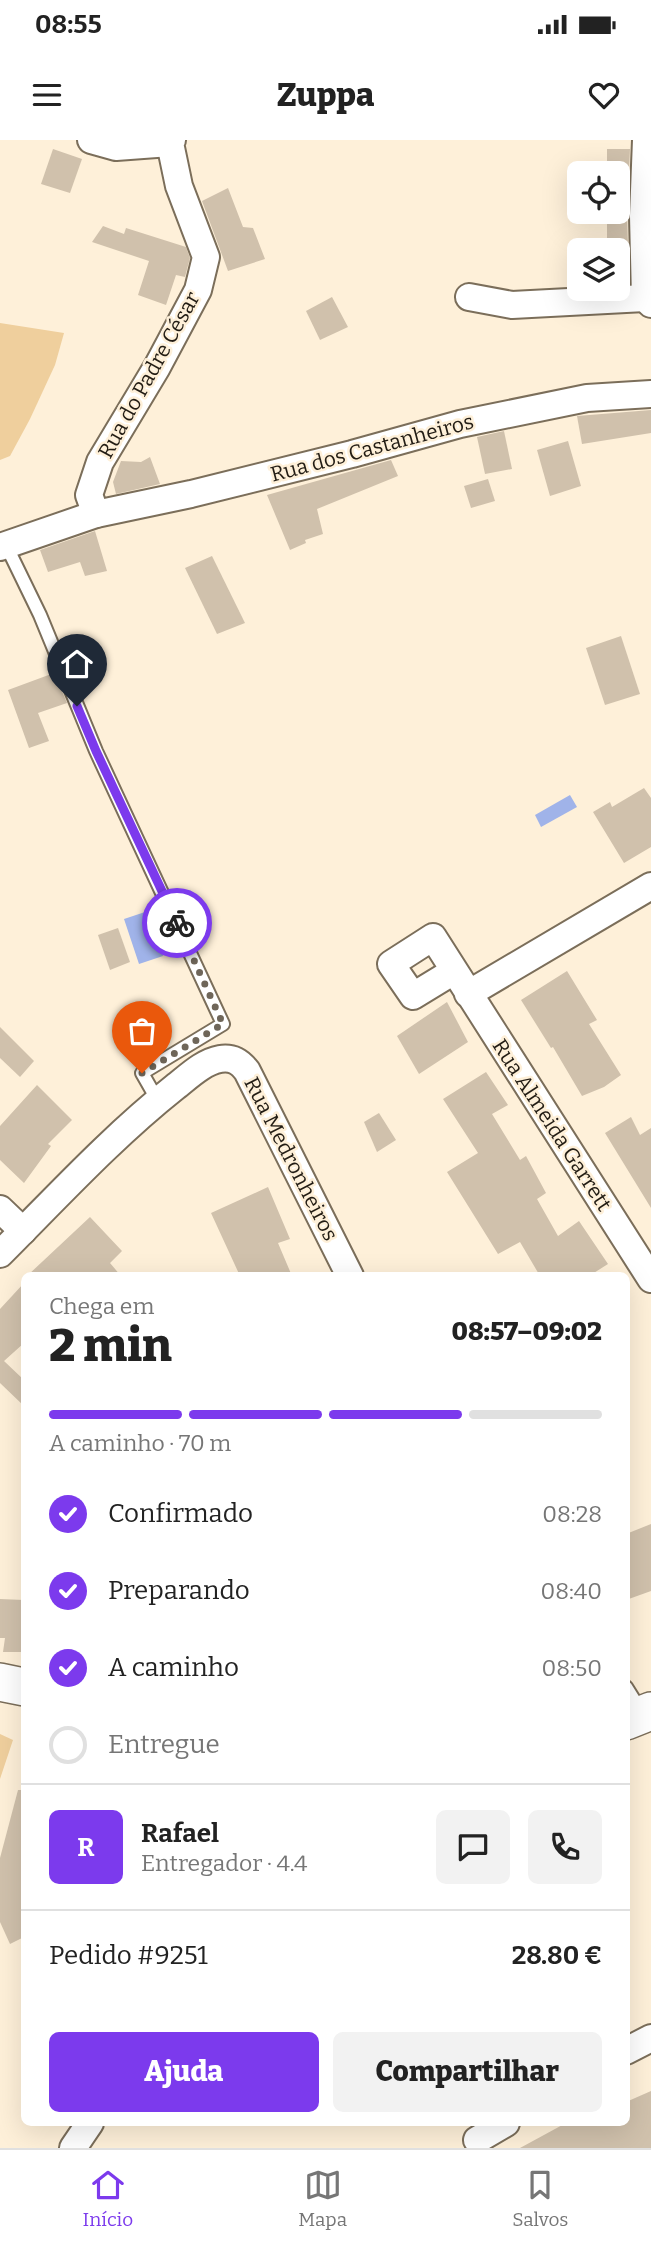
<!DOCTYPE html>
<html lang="pt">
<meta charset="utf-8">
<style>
body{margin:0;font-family:Bitter,serif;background:#f2f2f2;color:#222;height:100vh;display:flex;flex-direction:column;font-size:26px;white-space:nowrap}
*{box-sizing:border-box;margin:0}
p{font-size:23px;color:#767676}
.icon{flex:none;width:38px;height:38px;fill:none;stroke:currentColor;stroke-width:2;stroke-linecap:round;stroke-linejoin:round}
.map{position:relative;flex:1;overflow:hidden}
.details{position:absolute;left:21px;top:1132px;width:609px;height:854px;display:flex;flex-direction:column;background:#fff;border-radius:10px;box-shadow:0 7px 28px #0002}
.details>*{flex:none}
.controls{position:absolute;left:567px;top:21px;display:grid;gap:14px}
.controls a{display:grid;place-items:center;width:63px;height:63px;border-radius:10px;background:#fff;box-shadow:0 7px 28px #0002;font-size:35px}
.pin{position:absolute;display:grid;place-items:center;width:60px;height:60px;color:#fff;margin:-72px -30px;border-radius:50% 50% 50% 0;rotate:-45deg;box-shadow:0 0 7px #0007}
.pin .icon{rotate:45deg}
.courier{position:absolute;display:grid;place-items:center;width:70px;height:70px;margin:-35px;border:5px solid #7c3aed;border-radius:50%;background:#fff;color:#222;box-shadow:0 2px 9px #0007}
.summary em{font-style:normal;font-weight:800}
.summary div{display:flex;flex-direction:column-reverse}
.summary{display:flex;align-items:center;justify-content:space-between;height:119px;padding:0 28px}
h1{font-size:46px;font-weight:800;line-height:52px}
.bar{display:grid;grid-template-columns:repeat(4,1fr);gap:10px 7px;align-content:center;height:84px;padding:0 28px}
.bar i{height:9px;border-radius:5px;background:#e0e0e0}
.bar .on{background:#7c3aed}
.bar p{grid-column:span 4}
.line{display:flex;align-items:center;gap:18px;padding:0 28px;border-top:2px solid #e0e0e0}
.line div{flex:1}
.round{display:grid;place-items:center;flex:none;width:74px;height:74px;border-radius:10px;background:#f2f2f2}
ol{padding:0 28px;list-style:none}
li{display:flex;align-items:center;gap:21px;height:77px}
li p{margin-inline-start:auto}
li .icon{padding:7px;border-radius:50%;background:#7c3aed;color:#fff;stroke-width:4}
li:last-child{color:#767676}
li i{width:38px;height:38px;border:4px solid #e0e0e0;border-radius:50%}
.action{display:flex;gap:14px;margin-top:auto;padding:14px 28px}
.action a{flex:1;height:80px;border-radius:10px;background:#7c3aed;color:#fff;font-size:28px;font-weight:800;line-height:80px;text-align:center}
.action a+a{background:#f2f2f2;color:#222}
.status{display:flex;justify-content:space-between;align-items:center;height:49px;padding:0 35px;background:#fff;direction:ltr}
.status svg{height:19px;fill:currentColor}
header{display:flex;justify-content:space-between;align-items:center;height:91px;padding:0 28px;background:#fff;font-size:32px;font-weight:800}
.tabs{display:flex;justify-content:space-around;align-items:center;height:98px;border-top:2px solid #e0e0e0;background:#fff;font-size:19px;color:#767676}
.tabs a{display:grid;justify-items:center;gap:4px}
.tabs .on{color:#7c3aed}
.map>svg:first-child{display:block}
.green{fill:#efcf9d}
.water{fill:#a0b3e9}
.building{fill:#d0c1ac}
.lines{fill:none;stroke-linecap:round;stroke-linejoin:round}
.service-casing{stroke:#7b6e5a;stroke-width:16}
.minor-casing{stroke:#7b6e5a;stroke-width:30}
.secondary-casing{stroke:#7b6e5a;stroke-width:40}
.service{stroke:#fff;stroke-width:12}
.minor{stroke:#fff;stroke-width:26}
.secondary{stroke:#fff;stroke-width:37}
.done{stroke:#6f6659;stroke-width:7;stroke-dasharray:0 12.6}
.route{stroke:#7c3aed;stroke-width:9}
.labels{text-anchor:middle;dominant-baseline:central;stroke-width:5;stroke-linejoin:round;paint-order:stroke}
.street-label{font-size:21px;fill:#221c14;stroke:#fef0d9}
</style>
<div class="status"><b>08:55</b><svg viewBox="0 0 49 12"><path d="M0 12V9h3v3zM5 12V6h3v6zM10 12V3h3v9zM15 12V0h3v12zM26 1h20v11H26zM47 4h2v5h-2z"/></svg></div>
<header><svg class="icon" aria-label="menu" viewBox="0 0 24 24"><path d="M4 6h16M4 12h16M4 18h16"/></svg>Zuppa<svg class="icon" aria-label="heart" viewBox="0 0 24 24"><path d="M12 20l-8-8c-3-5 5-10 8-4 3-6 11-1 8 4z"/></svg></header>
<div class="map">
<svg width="651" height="2008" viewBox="0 0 651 2008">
<rect width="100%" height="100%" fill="#fef0d9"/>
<g class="green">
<polygon points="0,183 64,193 55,225 30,279 10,316 0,320"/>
<polygon points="0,1594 13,1600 0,1639"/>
</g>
<g class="water">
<polygon points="570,655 577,667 541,687 535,675"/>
<polygon points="148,771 163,816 139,824 124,779"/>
</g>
<g class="building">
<polygon points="53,9 82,19 70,53 41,44"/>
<polygon points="607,9 630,9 627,75 629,137 618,138 618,110 607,110 607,72 618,72 618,33 607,33"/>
<polygon points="228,48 243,87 253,88 265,119 228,131 202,61"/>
<polygon points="103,86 124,94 126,88 186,107 190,118 185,137 176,135 166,165 138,155 149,121 92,102"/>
<polygon points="332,157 348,187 320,200 306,171"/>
<polygon points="651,270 651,293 582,304 577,276"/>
<polygon points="504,291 512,329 485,334 477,297"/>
<polygon points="568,301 581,346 550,356 537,310"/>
<polygon points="150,317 160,344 116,354 113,342 121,321 141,322"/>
<polygon points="391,320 398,336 317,369 323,394 305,400 306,403 290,410 267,355"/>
<polygon points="488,339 495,361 471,368 464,346"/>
<polygon points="95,391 107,431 85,436 80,422 48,432 40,410"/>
<polygon points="212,416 245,483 217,494 185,428"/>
<polygon points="621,496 640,554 605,565 586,508"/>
<polygon points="54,533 67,563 38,573 49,601 29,608 8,550"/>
<polygon points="644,648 651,658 651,707 624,723 593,672 610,662 612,667"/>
<polygon points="118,788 130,822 110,830 98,795"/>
<polygon points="567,831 597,880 589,884 621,935 604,947 582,956 553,907 551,908 521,860"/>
<polygon points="447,862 468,902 419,934 397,896"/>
<polygon points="0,887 34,921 20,937 0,918"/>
<polygon points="486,932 508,965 492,974 520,1020 526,1016 546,1053 537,1059 558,1096 579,1081 608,1124 589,1136 540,1136 520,1102 498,1114 447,1032 478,1013 443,959"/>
<polygon points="37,945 72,980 48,1004 51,1006 24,1043 0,1020 0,986"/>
<polygon points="379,973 396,1000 377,1012 364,982"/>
<polygon points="631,977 640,995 651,988 651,1068 605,993"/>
<polygon points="268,1047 290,1099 278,1103 292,1136 240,1136 211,1073"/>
<polygon points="90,1077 122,1111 110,1123 121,1136 27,1136"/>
<polygon points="24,1143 24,1203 4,1221 24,1240 24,1266 0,1243 0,1169"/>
<polygon points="651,1384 651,1451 626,1460 626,1394"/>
<polygon points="0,1459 24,1460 24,1512 3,1512 5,1498 0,1498"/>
<polygon points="18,1650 24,1650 24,1797 10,1804 0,1782 0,1718"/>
<polygon points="651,1951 651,2008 520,2008 566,1983 626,1983 626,1962"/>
</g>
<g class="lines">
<defs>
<g id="service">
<polyline points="6,405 40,475 96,611 223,884 142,933 158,961"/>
<polyline points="626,1547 641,1571"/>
</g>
<g id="minor">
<polyline points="91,0 116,7 170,3"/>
<polyline points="646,0 643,76 645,158 651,164"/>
<polyline points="469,157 512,165 645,158"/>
<polyline points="96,374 89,355 100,322 157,227 198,150 206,117 179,46 170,3 172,0"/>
<polyline points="0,407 96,374 191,354 352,314 460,284 587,258 651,254"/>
<polyline points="454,831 413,856 391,824 433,797 651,1139"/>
<polyline points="468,854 651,746"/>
<polyline points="0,1069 23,1091"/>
<path d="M0,1114c57,-57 112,-117 175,-167 13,-10 28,-25 45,-28 13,-2 20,3 27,12l103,205"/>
<polyline points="626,1911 651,1898"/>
<polyline points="477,2000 506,1983"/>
<polyline points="73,2008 90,1983"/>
</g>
<g id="secondary">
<polyline points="0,1542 24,1547"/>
<polyline points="626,1581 651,1571"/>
</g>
</defs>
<use href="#service" class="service-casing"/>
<use href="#minor" class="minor-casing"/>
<use href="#secondary" class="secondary-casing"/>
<use href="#service" class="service"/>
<use href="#minor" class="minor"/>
<use href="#secondary" class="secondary"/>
</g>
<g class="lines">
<polyline class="done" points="142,933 223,884 177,783"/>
<polyline class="route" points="77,566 96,611 177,783"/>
</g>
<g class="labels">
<g class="street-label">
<text transform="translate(149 235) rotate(-61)">Rua do Padre César</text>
<text transform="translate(372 308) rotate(-15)">Rua dos Castanheiros</text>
<text transform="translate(552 985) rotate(57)">Rua Almeida Garrett</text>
<text transform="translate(291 1019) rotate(63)">Rua Medronheiros</text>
</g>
</g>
</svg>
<div class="controls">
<a><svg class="icon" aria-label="locate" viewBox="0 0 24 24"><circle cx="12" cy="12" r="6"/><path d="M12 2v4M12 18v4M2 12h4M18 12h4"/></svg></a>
<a><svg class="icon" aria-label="layers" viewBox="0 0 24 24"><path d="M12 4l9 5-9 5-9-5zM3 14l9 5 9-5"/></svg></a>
</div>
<div class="pin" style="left:142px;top:933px;background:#ea580c"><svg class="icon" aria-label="bag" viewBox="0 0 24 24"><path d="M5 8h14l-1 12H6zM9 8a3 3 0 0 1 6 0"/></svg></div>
<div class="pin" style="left:77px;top:566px;background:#1f2937"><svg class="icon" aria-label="home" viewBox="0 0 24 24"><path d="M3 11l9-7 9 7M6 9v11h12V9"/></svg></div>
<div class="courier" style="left:177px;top:783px"><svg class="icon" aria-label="bike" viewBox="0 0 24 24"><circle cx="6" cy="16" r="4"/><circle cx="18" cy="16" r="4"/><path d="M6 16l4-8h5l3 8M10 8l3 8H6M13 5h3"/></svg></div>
<section class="details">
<div class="summary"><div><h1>2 min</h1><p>Chega em</p></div><em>08:57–09:02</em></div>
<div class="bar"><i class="on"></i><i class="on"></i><i class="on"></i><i></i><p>A caminho · 70 m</p></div>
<ol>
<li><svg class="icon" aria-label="check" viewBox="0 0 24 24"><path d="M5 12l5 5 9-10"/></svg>Confirmado<p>08:28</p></li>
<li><svg class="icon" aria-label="check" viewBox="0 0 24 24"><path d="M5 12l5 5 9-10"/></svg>Preparando<p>08:40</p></li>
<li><svg class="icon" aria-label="check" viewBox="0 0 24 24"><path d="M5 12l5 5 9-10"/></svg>A caminho<p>08:50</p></li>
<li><i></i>Entregue</li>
</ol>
<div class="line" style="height:126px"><b class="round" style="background:#7c3aed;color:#fff">R</b><div><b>Rafael</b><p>Entregador · 4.4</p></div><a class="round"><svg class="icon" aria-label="chat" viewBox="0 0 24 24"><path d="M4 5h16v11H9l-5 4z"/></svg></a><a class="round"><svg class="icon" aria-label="phone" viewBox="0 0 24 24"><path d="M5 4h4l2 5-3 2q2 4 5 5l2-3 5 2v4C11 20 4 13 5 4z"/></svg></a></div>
<div class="line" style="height:91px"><div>Pedido #9251</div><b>28.80 €</b></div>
<div class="action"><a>Ajuda</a><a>Compartilhar</a></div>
</section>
</div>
<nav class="tabs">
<a class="on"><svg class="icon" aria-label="home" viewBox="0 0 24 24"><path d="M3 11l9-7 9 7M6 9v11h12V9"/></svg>Início</a>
<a><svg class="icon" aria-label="map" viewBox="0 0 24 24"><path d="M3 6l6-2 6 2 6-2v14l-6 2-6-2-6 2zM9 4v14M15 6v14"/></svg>Mapa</a>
<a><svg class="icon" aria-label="saved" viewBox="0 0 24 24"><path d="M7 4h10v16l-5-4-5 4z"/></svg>Salvos</a>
</nav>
